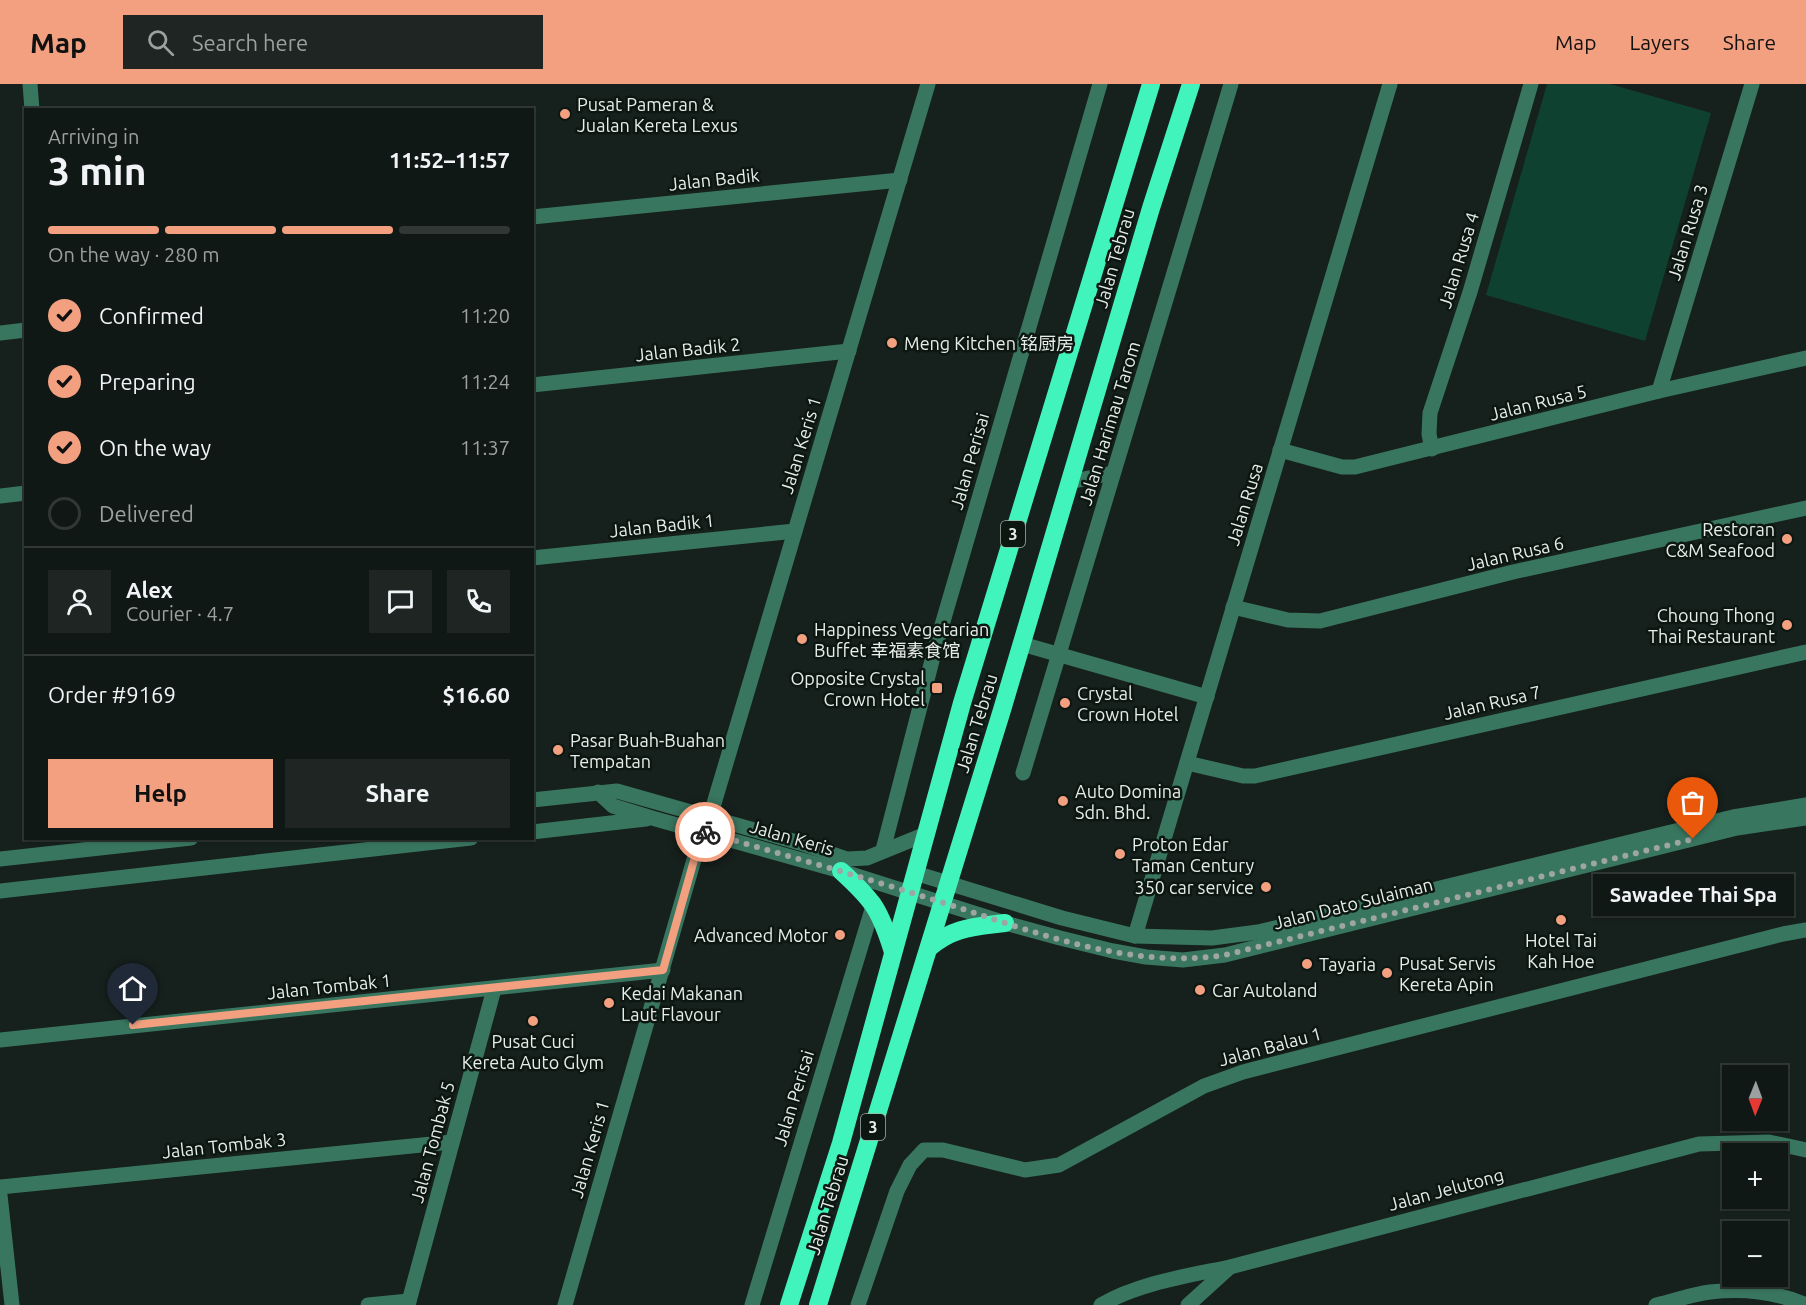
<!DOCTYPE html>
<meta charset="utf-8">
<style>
body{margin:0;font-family:Ubuntu,"Noto Sans SC",sans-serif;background:#1e2522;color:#f1f3f6;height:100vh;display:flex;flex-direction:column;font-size:22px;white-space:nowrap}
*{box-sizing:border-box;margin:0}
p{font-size:20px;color:#9ca0a0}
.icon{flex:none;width:33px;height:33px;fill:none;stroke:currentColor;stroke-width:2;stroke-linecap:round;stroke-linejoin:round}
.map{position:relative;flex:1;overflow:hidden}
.drawer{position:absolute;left:24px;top:24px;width:510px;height:732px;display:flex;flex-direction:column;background:#101815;border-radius:0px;box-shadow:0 2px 4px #0004,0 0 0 2px #303734}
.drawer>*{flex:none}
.needle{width:39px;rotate:181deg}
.fabs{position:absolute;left:1722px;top:981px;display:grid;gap:12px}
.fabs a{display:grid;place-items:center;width:66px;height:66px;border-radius:0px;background:#101815;box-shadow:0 2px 4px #0004,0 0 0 2px #303734;font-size:30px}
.pin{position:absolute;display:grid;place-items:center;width:51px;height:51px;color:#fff;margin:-62px -26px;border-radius:50% 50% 50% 0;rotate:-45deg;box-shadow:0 0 6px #0007}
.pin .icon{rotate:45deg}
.courier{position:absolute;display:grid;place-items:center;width:60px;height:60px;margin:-30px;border:4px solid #f2a080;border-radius:50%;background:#fff;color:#222;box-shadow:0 2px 8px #0007}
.bubble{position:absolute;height:42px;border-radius:0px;background:#101815;box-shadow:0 2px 4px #0004,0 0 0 2px #303734;font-size:20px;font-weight:700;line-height:42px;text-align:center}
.headline em{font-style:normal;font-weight:700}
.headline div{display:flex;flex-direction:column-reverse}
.headline{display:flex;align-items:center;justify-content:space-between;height:102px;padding:0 24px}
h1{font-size:39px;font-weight:700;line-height:45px}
.bar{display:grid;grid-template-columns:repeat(4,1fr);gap:9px 6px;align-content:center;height:72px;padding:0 24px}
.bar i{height:8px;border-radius:4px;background:#303734}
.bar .selected{background:#f2a080}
.bar p{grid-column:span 4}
.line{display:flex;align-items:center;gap:15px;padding:0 24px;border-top:2px solid #303734}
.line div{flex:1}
.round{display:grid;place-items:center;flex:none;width:63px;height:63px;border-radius:0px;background:#1e2522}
ol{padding:0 24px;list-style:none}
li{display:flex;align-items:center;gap:18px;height:66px}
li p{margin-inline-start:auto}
li .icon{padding:6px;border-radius:50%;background:#f2a080;color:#111;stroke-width:4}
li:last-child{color:#9ca0a0}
li i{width:33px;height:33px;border:3px solid #303734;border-radius:50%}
.primary-button{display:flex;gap:12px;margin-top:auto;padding:12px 24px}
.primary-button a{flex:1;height:69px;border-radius:0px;background:#f2a080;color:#111;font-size:24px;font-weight:700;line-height:69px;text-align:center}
.primary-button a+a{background:#1e2522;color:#f1f3f6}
header{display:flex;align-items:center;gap:36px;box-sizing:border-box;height:84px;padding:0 30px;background:#f2a080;color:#111}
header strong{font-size:28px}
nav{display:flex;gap:33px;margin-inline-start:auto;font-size:21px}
.search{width:420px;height:54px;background:#1e2522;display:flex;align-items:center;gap:15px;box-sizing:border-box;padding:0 21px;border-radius:0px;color:#9ca0a0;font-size:22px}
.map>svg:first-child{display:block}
.green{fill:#0f4130}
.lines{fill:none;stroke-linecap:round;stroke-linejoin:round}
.minor{stroke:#39765f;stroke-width:15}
.highway{stroke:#41f4bb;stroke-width:18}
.done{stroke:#9ea5a2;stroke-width:6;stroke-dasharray:0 10.8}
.route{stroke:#f2a080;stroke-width:8}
.poi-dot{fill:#f2a080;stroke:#0d1712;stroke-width:2}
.labels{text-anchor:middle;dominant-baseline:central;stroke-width:5;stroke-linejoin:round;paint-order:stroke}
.shield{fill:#0d1712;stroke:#a6ada9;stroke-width:1.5}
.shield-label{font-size:16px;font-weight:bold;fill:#e7edea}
.poi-label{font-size:18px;fill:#e7edea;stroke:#0d1712;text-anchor:start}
.street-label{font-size:18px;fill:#e7edea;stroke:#0d1712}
</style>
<header>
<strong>Map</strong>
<div class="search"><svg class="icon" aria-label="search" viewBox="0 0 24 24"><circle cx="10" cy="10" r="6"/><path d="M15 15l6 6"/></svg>Search here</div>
<nav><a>Map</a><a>Layers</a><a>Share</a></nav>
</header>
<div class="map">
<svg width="1806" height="1221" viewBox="0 0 1806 1221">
<rect width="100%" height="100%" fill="#16201c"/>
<polygon class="green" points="1547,0 1610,0 1711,29 1645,257 1486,211"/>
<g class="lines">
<g class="minor">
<polyline points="30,0 32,26"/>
<polyline points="532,133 900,96"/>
<polyline points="0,249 26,246"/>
<polyline points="532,301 849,267"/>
<polyline points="1659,307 1752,0"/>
<polyline points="1432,365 1429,350 1430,329 1470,208 1531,0"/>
<polyline points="1280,366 1342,383 1355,383 1659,307 1806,274"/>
<polyline points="1069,398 1113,389"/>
<polyline points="0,412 26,409"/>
<polyline points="532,474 795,447"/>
<polyline points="1233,523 1288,536 1320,537 1513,488 1806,424"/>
<polyline points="1022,560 1207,613"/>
<polyline points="1187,679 1243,692 1255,692 1806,568"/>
<polyline points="1023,689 1231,0"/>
<polyline points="598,708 613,722 652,734 841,787 1005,839 1060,854 1113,867 1146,873 1183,876 1225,871 1737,744 1806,734"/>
<polyline points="532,716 617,707 800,759 847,775 867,774 926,750"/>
<polyline points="710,733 928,0"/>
<polyline points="532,748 646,735"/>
<polyline points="883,766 935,565 1100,0"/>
<polyline points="0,775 191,754"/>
<polyline points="915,789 1062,834 1135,852 1212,854 1258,848 1733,733 1806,721"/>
<polyline points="0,807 471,754"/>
<polyline points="1135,852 1390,0"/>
<polyline points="0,956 663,886"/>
<polyline points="0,1103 452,1058"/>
<polyline points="0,1111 12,1221"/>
<polyline points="368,1221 409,1217"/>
<polyline points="408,1221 494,905"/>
<polyline points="565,1221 702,748"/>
<polyline points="752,1221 874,819"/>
<polyline points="858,1221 897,1107 910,1081 924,1066 943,1066 1025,1086 1059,1081 1204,1002 1243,988 1783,850 1806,846"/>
<path d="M1101,1221c38,-22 86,-29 129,-38l469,-123 70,-2 37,8"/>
<polyline points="1188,1221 1230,1183"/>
<path d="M1656,1221c18,-4 36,-11 54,-13 33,-4 66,0 96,13"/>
</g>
<g class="highway">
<path d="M841,787c33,30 39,39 52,81"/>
<path d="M929,864c24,-21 45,-21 76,-25"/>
<polyline points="789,1221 841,1059 962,619 1151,0"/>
<polyline points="818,1221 1002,626 1151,124 1191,0"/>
</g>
</g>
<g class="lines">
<path class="done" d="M705,748c79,23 158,45 236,70 91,29 187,68 284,53l468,-116"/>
<polyline class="route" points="133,941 663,886 702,748 705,748"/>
</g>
<g class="poi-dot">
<circle cx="565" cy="30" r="6"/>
<circle cx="892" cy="259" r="6"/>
<circle cx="1787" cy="455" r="6"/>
<circle cx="1787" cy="541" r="6"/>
<circle cx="802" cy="555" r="6"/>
<rect x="931" y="598" width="12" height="12" rx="3"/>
<circle cx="1065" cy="619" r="6"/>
<circle cx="558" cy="666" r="6"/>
<circle cx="1063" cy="717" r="6"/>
<circle cx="1120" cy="770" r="6"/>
<circle cx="1266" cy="803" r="6"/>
<circle cx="1561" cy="836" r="6"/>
<circle cx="840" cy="851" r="6"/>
<circle cx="1307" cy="880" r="6"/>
<circle cx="1387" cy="889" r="6"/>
<circle cx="1200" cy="906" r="6"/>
<circle cx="609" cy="919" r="6"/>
<circle cx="533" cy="937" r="6"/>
</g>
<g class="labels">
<g class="shield">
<rect x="1001" y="437" width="24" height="26" rx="4.5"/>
<rect x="861" y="1030" width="24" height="26" rx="4.5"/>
</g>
<g class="shield-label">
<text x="1013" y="450">3</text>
<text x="873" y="1043">3</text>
</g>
<g class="poi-label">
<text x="577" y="20">Pusat Pameran &amp;<tspan x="577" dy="21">Jualan Kereta Lexus</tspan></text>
<text x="904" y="259">Meng Kitchen 铭厨房</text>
<text x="1775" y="445" text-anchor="end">Restoran<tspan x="1775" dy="21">C&amp;M Seafood</tspan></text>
<text x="1775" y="531" text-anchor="end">Choung Thong<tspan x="1775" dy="21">Thai Restaurant</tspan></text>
<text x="814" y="545">Happiness Vegetarian<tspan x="814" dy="21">Buffet 幸福素食馆</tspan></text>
<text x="925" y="594" text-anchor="end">Opposite Crystal<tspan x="925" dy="21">Crown Hotel</tspan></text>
<text x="1077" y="609">Crystal<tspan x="1077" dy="21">Crown Hotel</tspan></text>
<text x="570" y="656">Pasar Buah-Buahan<tspan x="570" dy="21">Tempatan</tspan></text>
<text x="1075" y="707">Auto Domina<tspan x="1075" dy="21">Sdn. Bhd.</tspan></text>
<text x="1132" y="760">Proton Edar<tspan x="1132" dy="21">Taman Century</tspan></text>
<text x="1254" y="803" text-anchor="end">350 car service</text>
<text x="828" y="851" text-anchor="end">Advanced Motor</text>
<text x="1561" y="856" text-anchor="middle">Hotel Tai<tspan x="1561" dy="21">Kah Hoe</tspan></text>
<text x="1399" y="879">Pusat Servis<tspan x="1399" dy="21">Kereta Apin</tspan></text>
<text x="1319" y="880">Tayaria</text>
<text x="1212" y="906">Car Autoland</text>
<text x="621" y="909">Kedai Makanan<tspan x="621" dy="21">Laut Flavour</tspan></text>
<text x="533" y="957" text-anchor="middle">Pusat Cuci<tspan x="533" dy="21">Kereta Auto Glym</tspan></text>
</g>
<g class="street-label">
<text transform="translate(714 95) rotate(-6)">Jalan Badik</text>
<text transform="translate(1687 148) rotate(-73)">Jalan Rusa 3</text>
<text transform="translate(1114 174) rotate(-74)">Jalan Tebrau</text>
<text transform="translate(1458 176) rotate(-73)">Jalan Rusa 4</text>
<text transform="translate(688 265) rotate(-6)">Jalan Badik 2</text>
<text transform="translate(1538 318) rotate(-14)">Jalan Rusa 5</text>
<text transform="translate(1109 339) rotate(-73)">Jalan Harimau Tarom</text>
<text transform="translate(800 361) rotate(-73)">Jalan Keris 1</text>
<text transform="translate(969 377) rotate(-74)">Jalan Perisai</text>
<text transform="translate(1244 420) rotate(-73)">Jalan Rusa</text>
<text transform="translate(662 441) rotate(-6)">Jalan Badik 1</text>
<text transform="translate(1515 469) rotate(-13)">Jalan Rusa 6</text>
<text transform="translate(1492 618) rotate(-13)">Jalan Rusa 7</text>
<text transform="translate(976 639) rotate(-73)">Jalan Tebrau</text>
<text transform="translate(792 753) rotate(16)">Jalan Keris</text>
<text transform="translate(1353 819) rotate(-14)">Jalan Dato Sulaiman</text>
<text transform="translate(329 902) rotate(-6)">Jalan Tombak 1</text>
<text transform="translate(1270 962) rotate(-15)">Jalan Balau 1</text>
<text transform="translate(793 1014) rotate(-73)">Jalan Perisai</text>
<text transform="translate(432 1058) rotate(-75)">Jalan Tombak 5</text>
<text transform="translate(224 1061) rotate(-6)">Jalan Tombak 3</text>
<text transform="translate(589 1065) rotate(-74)">Jalan Keris 1</text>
<text transform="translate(1446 1105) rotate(-15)">Jalan Jelutong</text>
<text transform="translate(827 1121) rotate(-73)">Jalan Tebrau</text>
</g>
</g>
</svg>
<div class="fabs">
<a><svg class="needle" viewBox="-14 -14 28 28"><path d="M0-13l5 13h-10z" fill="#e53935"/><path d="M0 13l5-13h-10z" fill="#9ca0a0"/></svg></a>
<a>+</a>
<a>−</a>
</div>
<div class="pin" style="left:1693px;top:755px;background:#ea580c"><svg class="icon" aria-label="bag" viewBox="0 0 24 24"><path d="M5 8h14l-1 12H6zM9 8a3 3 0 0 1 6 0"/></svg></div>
<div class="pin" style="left:133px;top:941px;background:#1f2937"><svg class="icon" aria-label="home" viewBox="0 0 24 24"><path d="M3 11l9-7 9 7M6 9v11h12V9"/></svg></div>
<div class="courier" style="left:705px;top:748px"><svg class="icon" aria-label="bike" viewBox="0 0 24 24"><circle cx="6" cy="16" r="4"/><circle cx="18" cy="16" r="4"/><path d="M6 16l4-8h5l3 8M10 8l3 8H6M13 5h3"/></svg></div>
<div class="bubble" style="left:1593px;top:790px;width:201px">Sawadee Thai Spa</div>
<section class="drawer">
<div class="headline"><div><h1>3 min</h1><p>Arriving in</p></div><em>11:52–11:57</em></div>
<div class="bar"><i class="selected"></i><i class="selected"></i><i class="selected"></i><i></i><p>On the way · 280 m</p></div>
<ol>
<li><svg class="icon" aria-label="check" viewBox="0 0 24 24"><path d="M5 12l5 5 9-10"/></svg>Confirmed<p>11:20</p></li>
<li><svg class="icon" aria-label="check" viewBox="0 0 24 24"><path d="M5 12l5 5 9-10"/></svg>Preparing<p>11:24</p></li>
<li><svg class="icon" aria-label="check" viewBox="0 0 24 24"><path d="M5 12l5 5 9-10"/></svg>On the way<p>11:37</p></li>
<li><i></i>Delivered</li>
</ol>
<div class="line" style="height:108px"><a class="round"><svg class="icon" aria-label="person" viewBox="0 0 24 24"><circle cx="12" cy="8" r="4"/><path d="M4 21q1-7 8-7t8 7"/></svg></a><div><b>Alex</b><p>Courier · 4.7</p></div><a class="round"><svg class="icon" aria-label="chat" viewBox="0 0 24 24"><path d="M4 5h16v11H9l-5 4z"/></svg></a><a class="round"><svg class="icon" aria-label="phone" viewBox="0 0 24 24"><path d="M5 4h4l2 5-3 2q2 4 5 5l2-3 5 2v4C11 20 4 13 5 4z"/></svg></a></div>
<div class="line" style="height:78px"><div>Order #9169</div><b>$16.60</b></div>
<div class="primary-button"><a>Help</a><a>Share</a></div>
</section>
</div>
